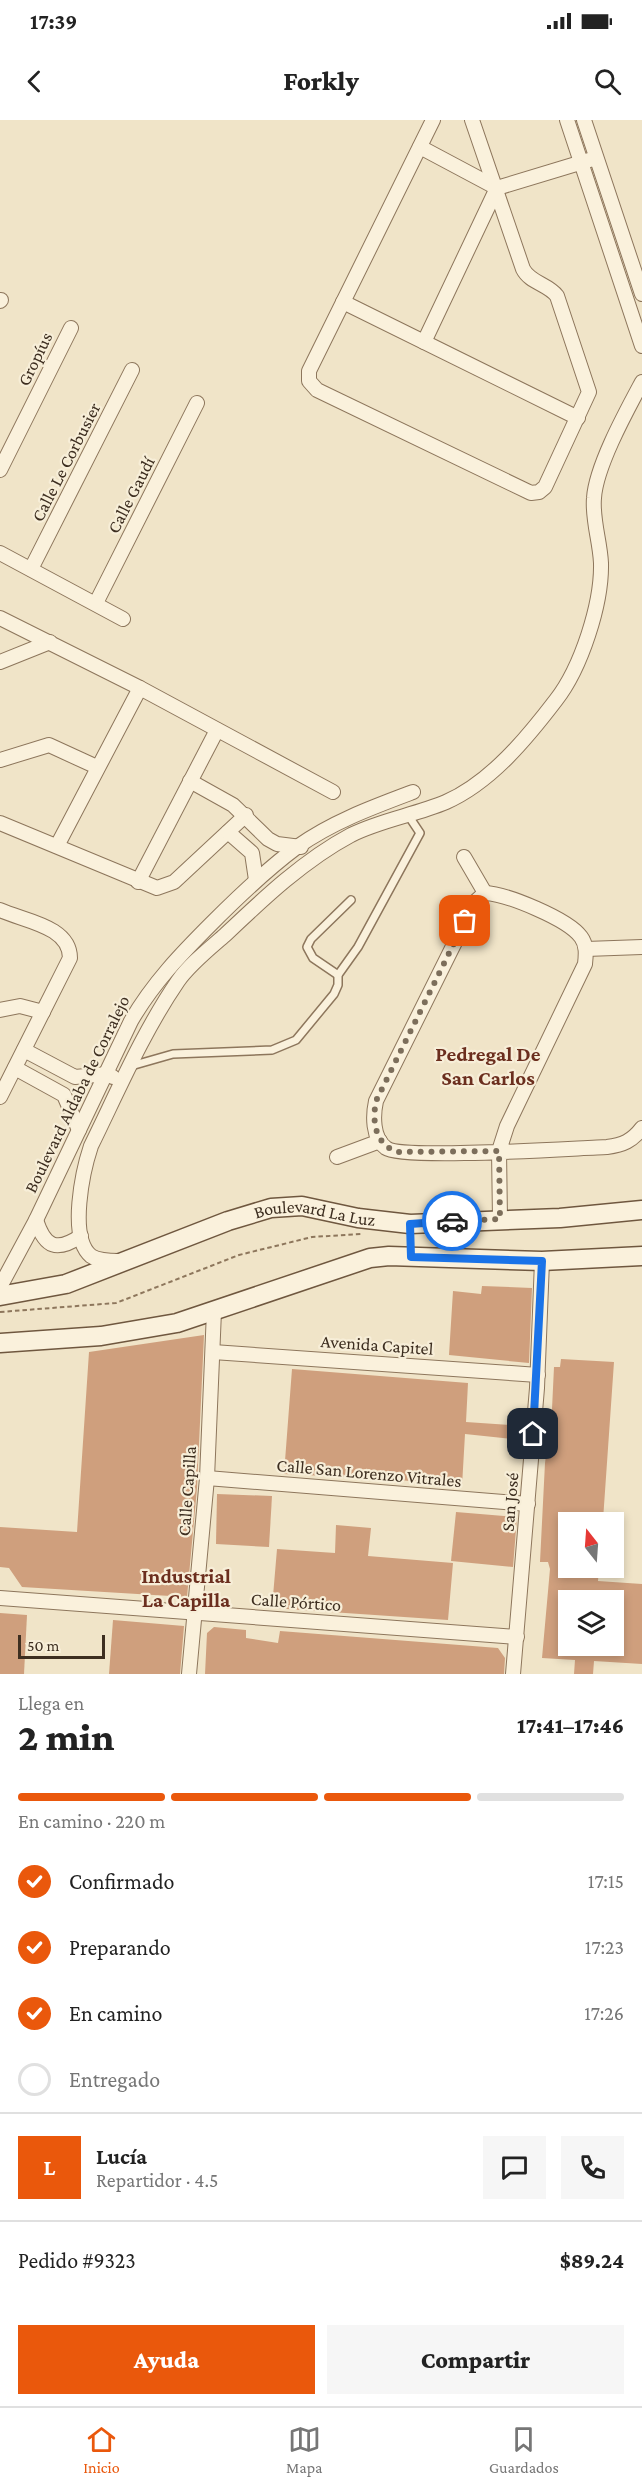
<!DOCTYPE html>
<html lang="es">
<meta charset="utf-8">
<style>
body{margin:0;font-family:"Crimson Pro",serif;background:#f6f6f6;color:#222;height:100vh;display:flex;flex-direction:column;font-size:22px;white-space:nowrap}
*{box-sizing:border-box;margin:0}
p{font-size:20px;color:#767676}
.icon{flex:none;width:33px;height:33px;fill:none;stroke:currentColor;stroke-width:2;stroke-linecap:round;stroke-linejoin:round}
.map{position:relative;height:1554px;overflow:hidden}
.drawer{display:flex;flex-direction:column;background:#fff;flex:1}
.drawer>*{flex:none}
.needle{width:39px;rotate:343deg}
.tools{position:absolute;left:558px;top:1392px;display:grid;gap:12px}
.tools a{display:grid;place-items:center;width:66px;height:66px;border-radius:0px;background:#fff;box-shadow:0 3px 9px #0003;font-size:30px}
.scale{position:absolute;left:18px;bottom:15px;width:87px;box-sizing:border-box;padding-left:6px;border:3px solid #3d2e20;border-top:0;font-size:16px;line-height:21px;white-space:nowrap;color:#3d2e20;-webkit-text-stroke:4px #f7eed8;paint-order:stroke}
.pin{position:absolute;display:grid;place-items:center;width:51px;height:51px;color:#fff;margin:-26px;border-radius:12px;box-shadow:0 3px 9px #0006}
.courier{position:absolute;display:grid;place-items:center;width:60px;height:60px;margin:-30px;border:4px solid #1a73e8;border-radius:50%;background:#fff;color:#222;box-shadow:0 2px 8px #0007}
.head em{font-style:normal;font-weight:800}
.head div{display:flex;flex-direction:column-reverse}
.head{display:flex;align-items:center;justify-content:space-between;height:102px;padding:0 18px}
h1{font-size:39px;font-weight:800;line-height:45px}
.bar{display:grid;grid-template-columns:repeat(4,1fr);gap:9px 6px;align-content:center;height:72px;padding:0 18px}
.bar i{height:8px;border-radius:4px;background:#e0e0e0}
.bar .on{background:#ea580c}
.bar p{grid-column:span 4}
.line{display:flex;align-items:center;gap:15px;padding:0 18px;border-top:2px solid #e0e0e0}
.line div{flex:1}
.round{display:grid;place-items:center;flex:none;width:63px;height:63px;border-radius:0px;background:#f6f6f6}
ol{padding:0 18px;list-style:none}
li{display:flex;align-items:center;gap:18px;height:66px}
li p{margin-inline-start:auto}
li .icon{padding:6px;border-radius:50%;background:#ea580c;color:#fff;stroke-width:4}
li:last-child{color:#767676}
li i{width:33px;height:33px;border:3px solid #e0e0e0;border-radius:50%}
.button{display:flex;gap:12px;margin-top:auto;padding:12px 18px}
.button a{flex:1;height:69px;border-radius:0px;background:#ea580c;color:#fff;font-size:24px;font-weight:800;line-height:69px;text-align:center}
.button a+a{background:#f6f6f6;color:#222}
.status{display:flex;justify-content:space-between;align-items:center;height:42px;padding:0 30px;background:#fff;direction:ltr}
.status svg{height:16px;fill:currentColor}
header{display:flex;justify-content:space-between;align-items:center;height:78px;padding:0 18px;background:#fff;font-size:27px;font-weight:800}
.tab-bar{display:flex;justify-content:space-around;align-items:center;height:84px;border-top:2px solid #e0e0e0;background:#fff;font-size:16px;color:#767676}
.tab-bar a{display:grid;justify-items:center;gap:3px}
.tab-bar .on{color:#ea580c}
.map>svg:first-child{display:block}
.building{fill:#cf9f7d;fill-rule:evenodd}
.lines{fill:none;stroke-linecap:round;stroke-linejoin:round}
.lane-casing{stroke:#8d765c;stroke-width:10}
.street-casing{stroke:#8d765c;stroke-width:16}
.secondary-casing{stroke:#6f573f;stroke-width:21}
.path{stroke:#8d765c;stroke-width:2;stroke-dasharray:4.5 3;stroke-linecap:butt}
.lane{stroke:#faf1dc;stroke-width:7}
.street{stroke:#faf1dc;stroke-width:14}
.secondary{stroke:#faf1dc;stroke-width:18}
.done{stroke:#7c6e5b;stroke-width:6;stroke-dasharray:0 10.8}
.route{stroke:#1a73e8;stroke-width:8}
.labels{text-anchor:middle;dominant-baseline:central;stroke-width:4.5;stroke-linejoin:round;paint-order:stroke}
.street-label{font-size:18px;fill:#3d2e20;stroke:#f7eed8}
.quarter-label{font-size:21px;font-weight:bold;fill:#6b2e1e;stroke:#f7eed8}
</style>
<div class="status"><b>17:39</b><svg viewBox="0 0 49 12"><path d="M0 12V9h3v3zM5 12V6h3v6zM10 12V3h3v9zM15 12V0h3v12zM26 1h20v11H26zM47 4h2v5h-2z"/></svg></div>
<header><svg class="icon" aria-label="back" viewBox="0 0 24 24"><path d="M15 5l-7 7 7 7"/></svg>Forkly<svg class="icon" aria-label="search" viewBox="0 0 24 24"><circle cx="10" cy="10" r="6"/><path d="M15 15l6 6"/></svg></header>
<div class="map">
<svg width="642" height="1554" viewBox="0 0 642 1554">
<rect width="100%" height="100%" fill="#f0e4c8"/>
<g class="building">
<polygon points="482,1166 532,1168 529,1243 449,1235 453,1171 481,1174"/>
<polygon points="204,1215 197,1368 187,1477 22,1467 9,1448 0,1447 0,1407 77,1412 89,1232"/>
<path d="M561,1239l53,3 -11,158 -1,2h-34v46h31l-1,13 44,3v80l-48,-3 -1,13h-19l1,-14 -33,-2 8,-89 -2,-7h-8l5,-99 7,-54 2,-42h6zM568,1480h46v46h-46z"/>
<polygon points="292,1249 468,1263 466,1302 511,1305 513,1300 525,1301 523,1320 465,1314 462,1366 389,1359 284,1354"/>
<polygon points="217,1374 272,1376 269,1427 216,1424"/>
<polygon points="456,1392 517,1397 513,1447 451,1441"/>
<polygon points="336,1405 371,1408 368,1436 453,1443 448,1500 272,1488 277,1429 335,1433"/>
<polygon points="0,1493 27,1495 24,1554 0,1554"/>
<polygon points="113,1500 184,1506 180,1554 109,1554"/>
<polygon points="214,1507 246,1510 246,1518 278,1523 280,1511 498,1528 505,1538 504,1554 205,1554 207,1513"/>
</g>
<g class="lines">
<defs>
<g id="lane">
<polyline points="338,855 313,838 307,827 311,819 351,780"/>
<polyline points="131,946 173,934 272,930 296,920 334,874 338,865 338,855 358,827 420,713 408,695"/>
</g>
<g id="street">
<path d="M433,0l-124,251v10l8,9 214,103 8,-1 6,-5 44,-95 -32,-96c-9,-12 -27,-13 -34,-27l-51,-149"/>
<polyline points="567,0 642,226"/>
<polyline points="584,0 642,174"/>
<polyline points="420,27 497,68 596,38"/>
<polyline points="0,181 1,180"/>
<polyline points="343,182 578,298"/>
<polyline points="424,222 497,68"/>
<polyline points="0,350 71,208"/>
<polyline points="0,433 123,499"/>
<polyline points="31,449 132,250"/>
<polyline points="96,483 197,283"/>
<polyline points="0,498 140,568 333,672"/>
<polyline points="0,542 50,522"/>
<polyline points="0,640 49,625 97,647"/>
<polyline points="190,661 233,685 268,719 277,724 301,727"/>
<polyline points="0,703 157,768 174,762 246,695"/>
<polyline points="228,712 252,733 256,760"/>
<polyline points="57,726 140,568"/>
<polyline points="464,737 485,773"/>
<polyline points="138,762 217,610"/>
<path d="M0,790c24,11 70,16 70,48l-70,139"/>
<polyline points="586,829 642,827"/>
<polyline points="0,890 20,886 43,892"/>
<polyline points="24,930 75,957 107,954 113,957"/>
<polyline points="15,948 64,975 79,1010"/>
<polyline points="337,1037 380,1021"/>
<path d="M500,1099l-1,-68 8,-25 78,-162c1,-9 2,-19 -4,-27 -13,-18 -74,-43 -96,-44l-10,9 -99,199c-3,14 -4,37 10,47 16,12 190,0 221,-1 16,-2 25,-6 35,-19"/>
<path d="M36,1100c9,28 21,32 45,16"/>
<path d="M119,1141c-9,0 -20,0 -28,-5 -23,-19 -8,-86 0,-110 27,-55 52,-114 87,-165 12,-17 31,-32 47,-46 38,-36 79,-75 126,-100 30,-15 64,-20 95,-33 45,-20 81,-64 110,-102 25,-32 46,-96 45,-137 -1,-22 -9,-44 -7,-65 2,-32 33,-88 48,-116"/>
<path d="M0,1167l36,-67 95,-199c22,-38 50,-67 81,-98 27,-27 54,-53 85,-76 35,-25 76,-40 116,-55"/>
<polyline points="213,1232 538,1255"/>
<polyline points="207,1358 528,1384"/>
<polyline points="0,1478 517,1517"/>
<polyline points="189,1554 207,1358 214,1191"/>
<polyline points="513,1554 537,1268 542,1141"/>
</g>
<g id="secondary">
<path id="s1" d="M0,1176l66,-12 162,-63 43,-13 31,-2 56,12 52,6 150,-6 82,-8"/>
<polyline points="0,1223 101,1216 177,1203 370,1138 389,1136 542,1141 642,1136"/>
</g>
</defs>
<use href="#lane" class="lane-casing"/>
<use href="#street" class="street-casing"/>
<use href="#secondary" class="secondary-casing"/>
<polyline class="path" points="0,1192 116,1183 239,1135 312,1117 361,1114"/>
<use href="#lane" class="lane"/>
<use href="#street" class="street"/>
<use href="#secondary" class="secondary"/>
</g>
<g class="lines">
<path class="done" d="M452,1101l48,-2 -1,-68 -102,1c-22,-8 -25,-30 -21,-51l89,-180"/>
<polyline class="route" points="452,1101 410,1104 411,1137 542,1141 533,1314"/>
</g>
<g class="labels">
<g class="street-label">
<text transform="translate(35 239) rotate(-64)">Gropíus</text>
<text transform="translate(66 342) rotate(-63)">Calle Le Corbusier</text>
<text transform="translate(131 375) rotate(-63)">Calle Gaudí</text>
<text transform="translate(77 974) rotate(-64)">Boulevard Aldaba de Corralejo</text>
<text stroke="none"><textPath href="#s1" startOffset="330">Boulevard La Luz</textPath></text>
<text transform="translate(377 1225) rotate(4)">Avenida Capitel</text>
<text transform="translate(369 1353) rotate(5)">Calle San Lorenzo Vitrales</text>
<text transform="translate(187 1371) rotate(-86)">Calle Capilla</text>
<text transform="translate(510 1382) rotate(-85)">San José</text>
<text transform="translate(296 1482) rotate(4)">Calle Pórtico</text>
</g>
<g class="quarter-label">
<text x="488" y="934">Pedregal De<tspan x="488" dy="24">San Carlos</tspan></text>
<text x="186" y="1456">Industrial<tspan x="186" dy="24">La Capilla</tspan></text>
</g>
</g>
</svg>
<div class="tools">
<a><svg class="needle" viewBox="-14 -14 28 28"><path d="M0-13l5 13h-10z" fill="#e53935"/><path d="M0 13l5-13h-10z" fill="#767676"/></svg></a>
<a><svg class="icon" aria-label="layers" viewBox="0 0 24 24"><path d="M12 4l9 5-9 5-9-5zM3 14l9 5 9-5"/></svg></a>
</div>
<div class="scale">50 m</div>
<div class="pin" style="left:465px;top:801px;background:#ea580c"><svg class="icon" aria-label="bag" viewBox="0 0 24 24"><path d="M5 8h14l-1 12H6zM9 8a3 3 0 0 1 6 0"/></svg></div>
<div class="pin" style="left:533px;top:1314px;background:#1f2937"><svg class="icon" aria-label="home" viewBox="0 0 24 24"><path d="M3 11l9-7 9 7M6 9v11h12V9"/></svg></div>
<div class="courier" style="left:452px;top:1101px"><svg class="icon" aria-label="car" viewBox="0 0 24 24"><path d="M5 17H2v-5l4-1 3-4h7l3 4 3 1v5h-3M9 17h6M6 11h13"/><circle cx="7" cy="17" r="2"/><circle cx="17" cy="17" r="2"/></svg></div>
</div>
<section class="drawer">
<div class="head"><div><h1>2 min</h1><p>Llega en</p></div><em>17:41–17:46</em></div>
<div class="bar"><i class="on"></i><i class="on"></i><i class="on"></i><i></i><p>En camino · 220 m</p></div>
<ol>
<li><svg class="icon" aria-label="check" viewBox="0 0 24 24"><path d="M5 12l5 5 9-10"/></svg>Confirmado<p>17:15</p></li>
<li><svg class="icon" aria-label="check" viewBox="0 0 24 24"><path d="M5 12l5 5 9-10"/></svg>Preparando<p>17:23</p></li>
<li><svg class="icon" aria-label="check" viewBox="0 0 24 24"><path d="M5 12l5 5 9-10"/></svg>En camino<p>17:26</p></li>
<li><i></i>Entregado</li>
</ol>
<div class="line" style="height:108px"><b class="round" style="background:#ea580c;color:#fff">L</b><div><b>Lucía</b><p>Repartidor · 4.5</p></div><a class="round"><svg class="icon" aria-label="chat" viewBox="0 0 24 24"><path d="M4 5h16v11H9l-5 4z"/></svg></a><a class="round"><svg class="icon" aria-label="phone" viewBox="0 0 24 24"><path d="M5 4h4l2 5-3 2q2 4 5 5l2-3 5 2v4C11 20 4 13 5 4z"/></svg></a></div>
<div class="line" style="height:78px"><div>Pedido #9323</div><b>$89.24</b></div>
<div class="button"><a>Ayuda</a><a>Compartir</a></div>
</section>
<nav class="tab-bar">
<a class="on"><svg class="icon" aria-label="home" viewBox="0 0 24 24"><path d="M3 11l9-7 9 7M6 9v11h12V9"/></svg>Inicio</a>
<a><svg class="icon" aria-label="map" viewBox="0 0 24 24"><path d="M3 6l6-2 6 2 6-2v14l-6 2-6-2-6 2zM9 4v14M15 6v14"/></svg>Mapa</a>
<a><svg class="icon" aria-label="saved" viewBox="0 0 24 24"><path d="M7 4h10v16l-5-4-5 4z"/></svg>Guardados</a>
</nav>
